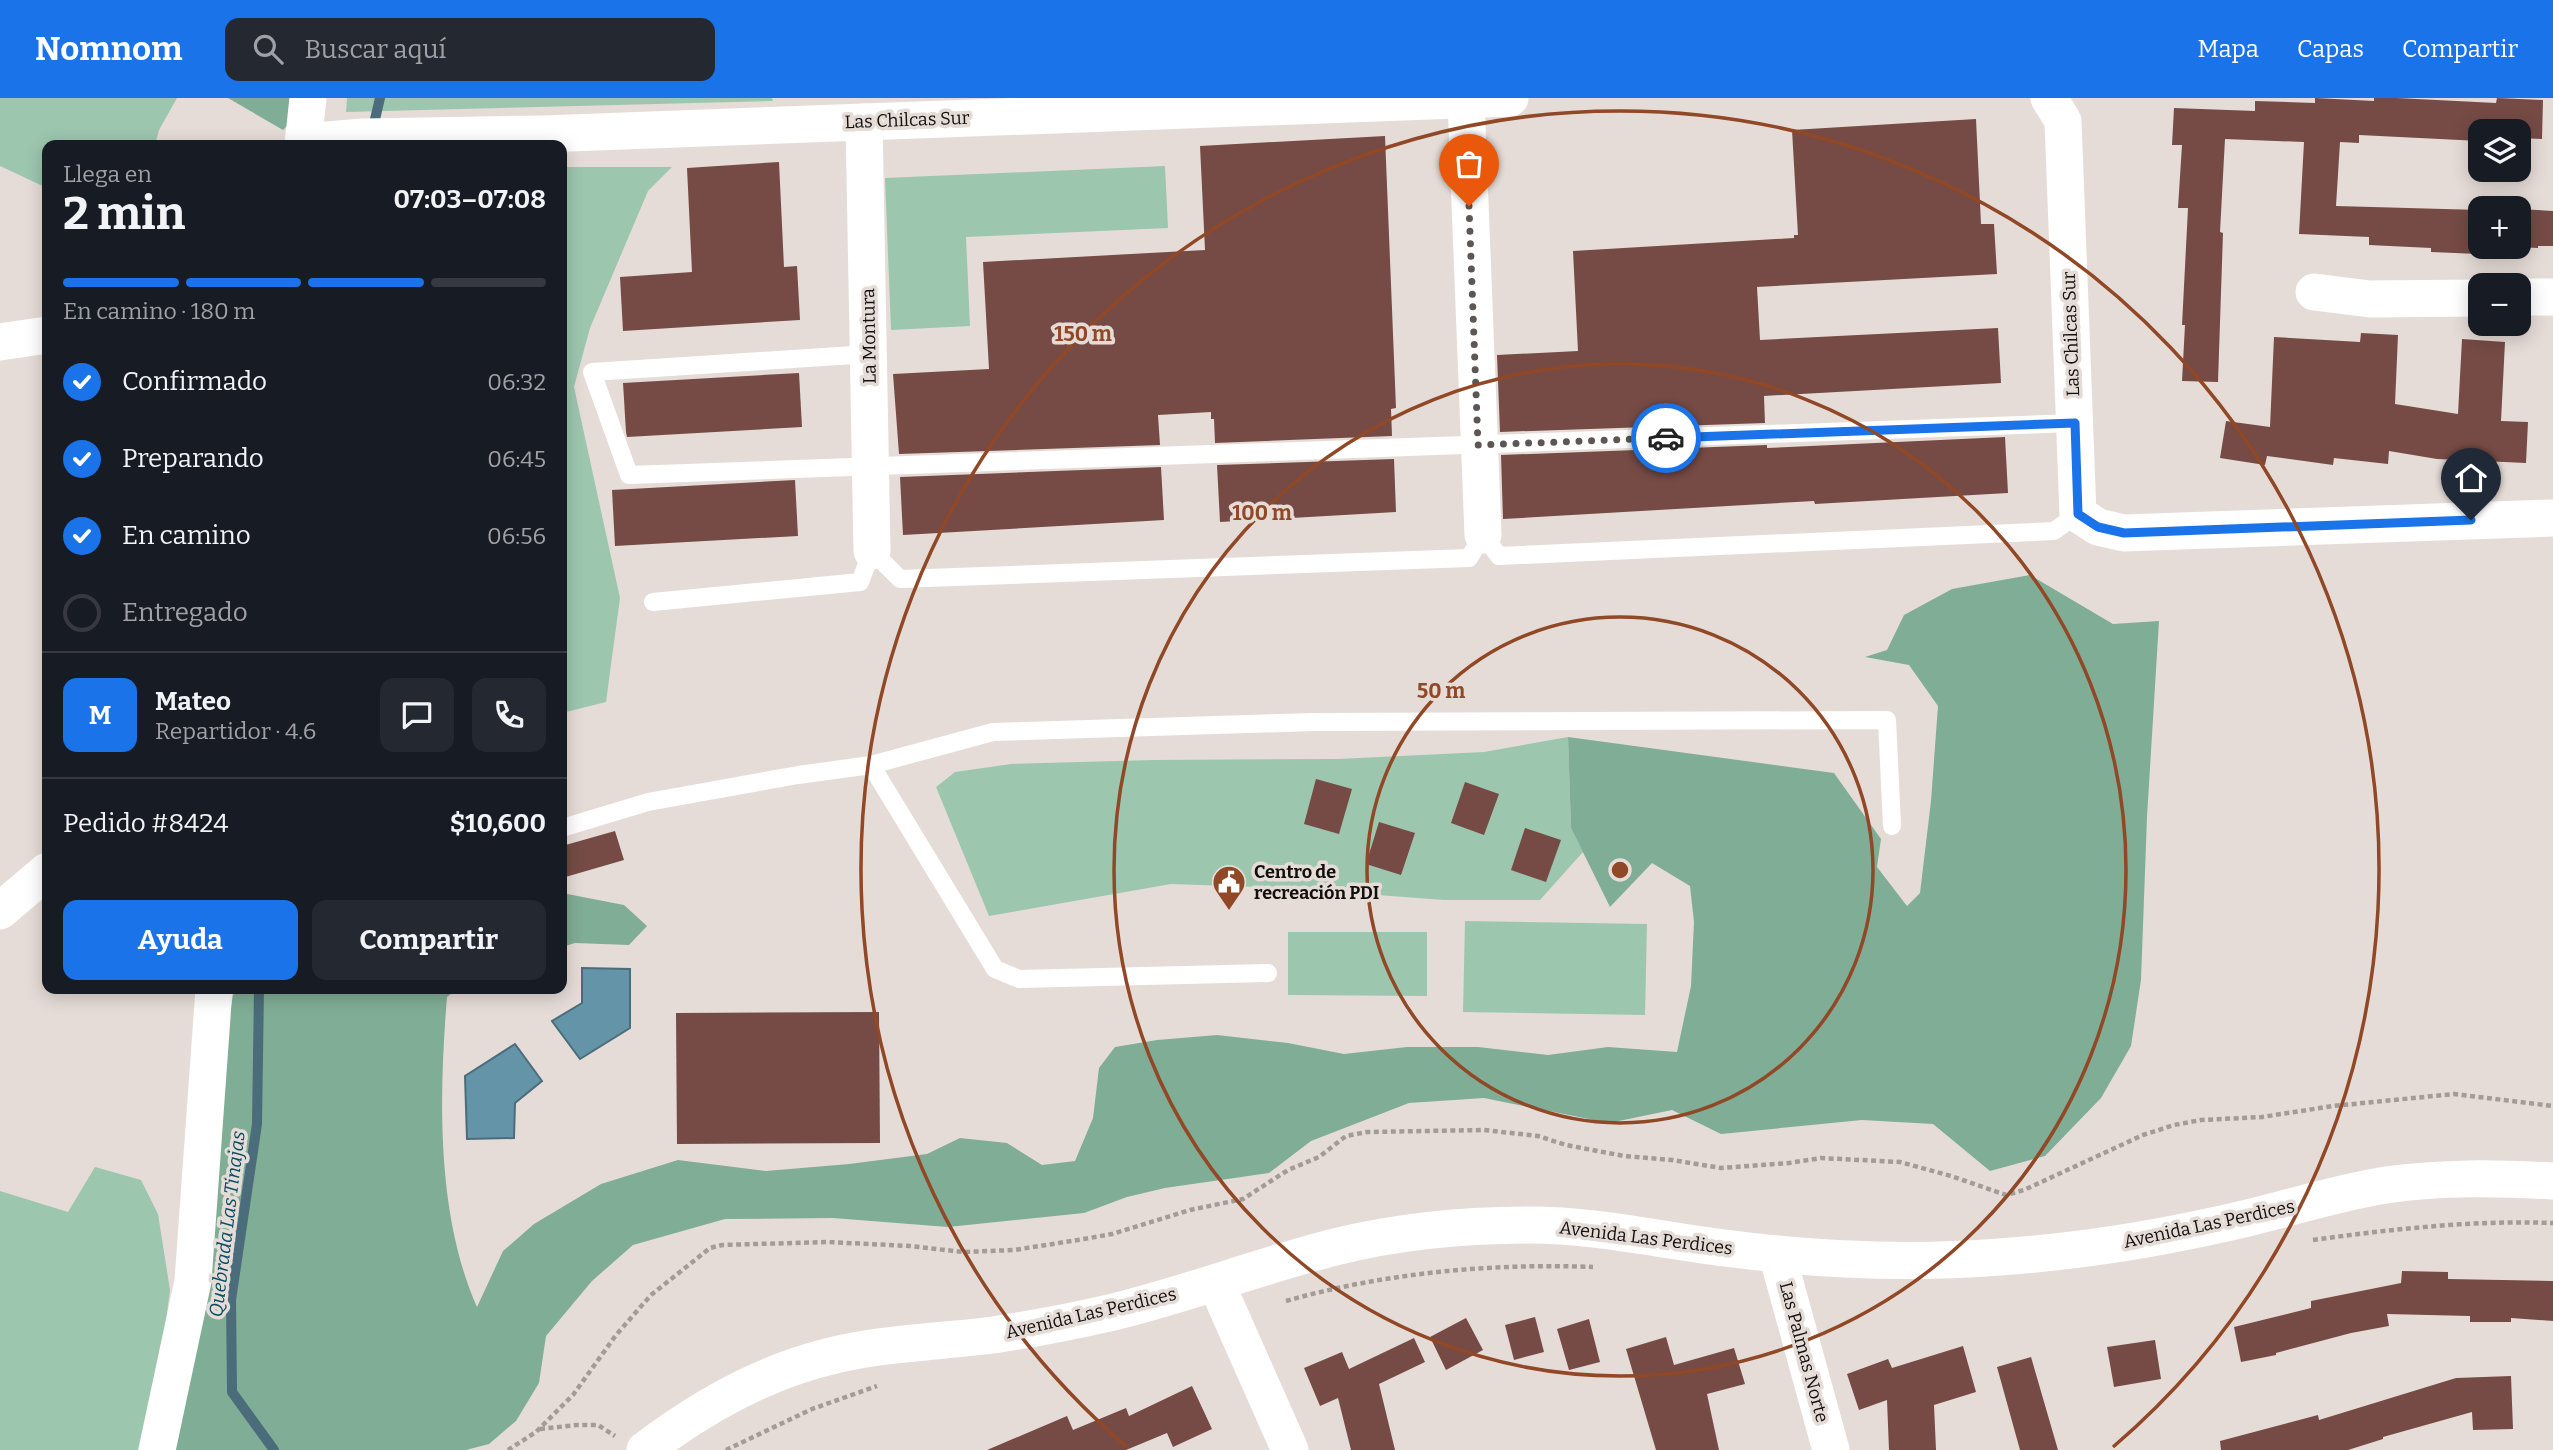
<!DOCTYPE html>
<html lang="es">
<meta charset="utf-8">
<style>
body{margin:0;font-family:Bitter,serif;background:#242831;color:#f1f3f6;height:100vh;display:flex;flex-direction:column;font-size:26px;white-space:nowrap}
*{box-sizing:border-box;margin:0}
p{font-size:23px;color:#9ea1a6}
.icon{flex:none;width:38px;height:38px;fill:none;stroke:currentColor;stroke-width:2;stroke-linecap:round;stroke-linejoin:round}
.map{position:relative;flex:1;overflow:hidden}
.sheet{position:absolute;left:42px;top:42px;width:525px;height:854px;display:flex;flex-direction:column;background:#171b24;border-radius:14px;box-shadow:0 4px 18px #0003}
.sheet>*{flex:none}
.fabs{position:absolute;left:2468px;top:21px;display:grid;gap:14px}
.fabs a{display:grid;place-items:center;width:63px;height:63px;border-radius:14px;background:#171b24;box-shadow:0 4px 18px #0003;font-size:35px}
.pin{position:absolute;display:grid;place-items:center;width:60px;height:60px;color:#fff;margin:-72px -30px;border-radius:50% 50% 50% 0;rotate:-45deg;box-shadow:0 0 7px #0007}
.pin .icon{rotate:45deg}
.courier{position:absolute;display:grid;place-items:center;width:70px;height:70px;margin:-35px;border:5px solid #1a73e8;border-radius:50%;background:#fff;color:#222;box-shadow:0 2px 9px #0007}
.summary em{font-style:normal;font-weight:700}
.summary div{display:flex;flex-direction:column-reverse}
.summary{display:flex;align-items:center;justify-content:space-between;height:119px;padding:0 21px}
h1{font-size:46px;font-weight:700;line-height:52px}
.bar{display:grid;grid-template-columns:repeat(4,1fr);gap:10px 7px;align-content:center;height:84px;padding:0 21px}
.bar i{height:9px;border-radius:5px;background:#363941}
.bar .selected{background:#1a73e8}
.bar p{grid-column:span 4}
.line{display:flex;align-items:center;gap:18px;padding:0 21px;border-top:2px solid #363941}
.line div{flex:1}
.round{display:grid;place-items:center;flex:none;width:74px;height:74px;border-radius:14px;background:#242831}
ol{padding:0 21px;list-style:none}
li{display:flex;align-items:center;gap:21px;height:77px}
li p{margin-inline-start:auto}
li .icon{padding:7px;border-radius:50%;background:#1a73e8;color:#fff;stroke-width:4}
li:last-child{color:#9ea1a6}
li i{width:38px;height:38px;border:4px solid #363941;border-radius:50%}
.button{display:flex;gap:14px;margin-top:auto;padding:14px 21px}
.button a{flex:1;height:80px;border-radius:14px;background:#1a73e8;color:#fff;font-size:28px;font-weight:700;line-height:80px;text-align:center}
.button a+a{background:#242831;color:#f1f3f6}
header{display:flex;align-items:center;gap:42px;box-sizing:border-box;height:98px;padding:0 35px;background:#1a73e8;color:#fff}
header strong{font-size:33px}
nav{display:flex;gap:38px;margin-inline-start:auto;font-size:24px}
.search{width:490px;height:63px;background:#242831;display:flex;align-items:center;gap:18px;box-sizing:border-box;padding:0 24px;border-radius:14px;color:#9ea1a6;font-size:26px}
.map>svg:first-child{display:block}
.green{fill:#9dc6af}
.forest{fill:#80ad95}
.water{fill:#6394a8;stroke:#4b6c7a;stroke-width:2}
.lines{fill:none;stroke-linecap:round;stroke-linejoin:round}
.stream{stroke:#4b6c7a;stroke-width:10}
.building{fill:#764b45}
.path{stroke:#a39b97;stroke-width:4.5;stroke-dasharray:5 3.5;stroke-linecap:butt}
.service{stroke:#fff;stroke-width:18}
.minor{stroke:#fff;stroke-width:37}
.done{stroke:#5c5754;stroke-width:7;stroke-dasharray:0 12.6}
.route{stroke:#1a73e8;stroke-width:9}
.ring{fill:none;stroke:#904826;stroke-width:3.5}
.labels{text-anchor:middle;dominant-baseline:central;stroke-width:7;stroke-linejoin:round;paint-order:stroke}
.street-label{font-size:18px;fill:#120f0d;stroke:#e6dcd7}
.poi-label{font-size:18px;font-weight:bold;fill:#120f0d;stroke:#e6dcd7;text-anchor:start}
.water-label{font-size:19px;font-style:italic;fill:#074d64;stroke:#e6dcd7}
.centre{fill:#904826;stroke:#e6dcd7;stroke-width:3.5}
.ring-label{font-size:21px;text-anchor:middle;font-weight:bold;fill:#904826;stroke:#e6dcd7;stroke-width:7;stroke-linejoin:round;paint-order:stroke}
</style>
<header>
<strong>Nomnom</strong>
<div class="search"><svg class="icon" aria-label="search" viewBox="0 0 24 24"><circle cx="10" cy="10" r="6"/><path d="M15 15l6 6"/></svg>Buscar aquí</div>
<nav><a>Mapa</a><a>Capas</a><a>Compartir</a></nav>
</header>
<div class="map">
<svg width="2553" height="1352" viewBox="0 0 2553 1352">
<rect width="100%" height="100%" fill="#e6dcd7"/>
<g class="green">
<polygon points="0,0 177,0 159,32 155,47 47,47 47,90 0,68"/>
<polygon points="347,0 772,0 773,3 346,14"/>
<polygon points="1165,68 1168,130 966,139 970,228 891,232 885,80"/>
<polygon points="562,69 672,69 648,93 590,230 574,289 620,500 606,604 562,615"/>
<polygon points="1568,639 1571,730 1583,754 1540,802 1444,802 1284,790 1171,786 989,818 936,689 955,674 1011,666 1153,662 1338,661 1484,654"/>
<polygon points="1465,823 1647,826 1645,917 1463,914"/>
<polygon points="1288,834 1427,834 1427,898 1288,897"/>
<polygon points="95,1069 141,1082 158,1116 170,1192 157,1293 138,1352 0,1352 0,1093 68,1114"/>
</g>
<g class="forest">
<polygon points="228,0 314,0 283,32"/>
<path d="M2030,477l83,49 46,-3 -12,196 -6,163 -10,66 -30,52 -56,58 -55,15 -57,-47 -71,-4 -141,14 -49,-24 -63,13 -125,-25 -75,5 -98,38 -42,32 -104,15 -38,9 -43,16 -136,14 -115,-9 -108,1 -92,26 -41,36 -46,55 -7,47 -23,38 -27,23 -23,6h-303l50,-341 20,-114 5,-6h219l-10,8c-8,99 -11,218 30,310l26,-56 31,-27 67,-40 77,-24 88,11 83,-7 78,-10 33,-16 47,5 35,22 33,-4 18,-43 6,-50 16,-21 42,-7 60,-5 71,8 56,11 63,-7h71l70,8 60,-8 69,5 14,-66 3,-64 -4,-36 -38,-23 -42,44 -39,-79 -3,-91 266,36 47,66 -4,28 30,39 13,-13 11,-92 7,-95 -29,-41 -44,-8 22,-7 17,-35 48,-26z"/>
<polygon points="562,795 624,807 647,828 629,847 575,845 562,849"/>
</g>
<g class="water">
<polygon points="582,870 630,871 630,930 580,961 552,923 582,905"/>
<polygon points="515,946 542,983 515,1005 514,1040 467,1041 465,978"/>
</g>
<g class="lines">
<g class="stream">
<polyline points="372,34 380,0"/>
<polyline points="259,891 257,1026 231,1202 232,1294 274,1352"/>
</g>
</g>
<g class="building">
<polygon points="2315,0 2374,3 2374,0 2397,0 2496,5 2497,0 2543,2 2542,41 2518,40 2518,33 2480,33 2480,43 2359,37 2359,45 2340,44 2336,108 2480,112 2478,156 2431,154 2431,150 2369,147 2369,139 2299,136 2304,44 2225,41 2220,134 2223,135 2218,284 2182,283 2185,227 2182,227 2188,110 2178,110 2182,47 2172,47 2174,10 2255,13 2255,3 2315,5"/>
<polygon points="1976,21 1981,126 1994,126 1997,176 1757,189 1760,242 1998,230 2001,285 1764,298 1765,325 1500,334 1497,257 1578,253 1573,153 1794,140 1794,137 1798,137 1792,32"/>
<polygon points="1385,38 1396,310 1391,311 1392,338 1215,345 1214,321 1211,321 1211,314 1158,317 1160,347 899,356 893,276 989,271 983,164 1205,152 1200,48"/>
<polygon points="779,64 784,169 797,168 800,222 623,233 620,179 692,174 687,70"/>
<polygon points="2518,111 2553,113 2553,148 2538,148 2538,150 2515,149 2518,149"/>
<polygon points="2361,235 2398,237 2395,306 2458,316 2462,241 2505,244 2501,323 2528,324 2526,365 2437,361 2389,353 2388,366 2334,360 2333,367 2267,358 2265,367 2220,360 2226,323 2270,329 2274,239 2360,244"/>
<polygon points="799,275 802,329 627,339 626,334 623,285"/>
<polygon points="2005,339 2008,395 1815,406 1814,403 1503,421 1501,357 1767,347 1767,350"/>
<polygon points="1394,361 1396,414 1220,424 1217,367"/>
<polygon points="1161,369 1164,422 903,437 900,379"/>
<polygon points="795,382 798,438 615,448 612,392"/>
<polygon points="1316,681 1352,691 1339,736 1304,726"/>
<polygon points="1465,684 1499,696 1484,737 1451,725"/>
<polygon points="1379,724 1415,735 1401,777 1366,766"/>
<polygon points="1525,730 1561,742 1546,784 1511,772"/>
<polygon points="615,733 624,762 562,780 562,748"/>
<polygon points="879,914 880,1045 677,1046 676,915"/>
<polygon points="2402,1173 2448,1174 2448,1181 2553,1183 2553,1223 2511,1220 2511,1224 2470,1224 2470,1218 2387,1216 2389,1228 2351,1235 2276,1255 2276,1257 2241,1264 2234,1229 2311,1210 2311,1203 2401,1185"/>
<polygon points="1535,1219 1544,1254 1514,1262 1505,1227"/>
<polygon points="1466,1220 1483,1252 1446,1272 1430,1239"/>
<polygon points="1589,1221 1600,1264 1569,1272 1557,1231"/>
<polygon points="1666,1239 1674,1267 1734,1250 1745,1286 1707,1296 1719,1352 1656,1352 1626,1251"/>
<polygon points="1414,1240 1425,1264 1379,1286 1395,1352 1351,1352 1338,1300 1320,1308 1304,1270 1342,1254 1349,1271"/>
<polygon points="2155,1242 2161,1281 2114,1289 2107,1249"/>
<polygon points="1963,1248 1976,1294 1934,1307 1936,1352 1889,1352 1887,1302 1859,1312 1847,1276 1888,1261 1892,1270"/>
<polygon points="2031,1259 2058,1352 2020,1352 1997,1269"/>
<polygon points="2511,1278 2513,1331 2473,1332 2472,1314 2383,1339 2383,1341 2348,1352 2221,1352 2220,1343 2318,1317 2319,1322 2456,1280"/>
<polygon points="1192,1288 1212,1331 1173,1349 1167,1335 1126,1352 987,1352 1067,1318 1073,1332 1126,1310 1129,1318"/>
</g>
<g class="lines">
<g class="path">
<path d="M2313,1142c80,-11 160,-20 240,-17"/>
<path d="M1286,1203c98,-28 205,-38 307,-34"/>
<polyline points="540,1331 577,1327 598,1327 615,1338"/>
<polyline points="508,1352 536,1334 573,1297 616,1237 651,1197 710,1150 722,1147 827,1144 910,1148 963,1154 1014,1152 1078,1142 1112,1136 1190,1112 1243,1101 1288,1072 1319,1059 1346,1038 1367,1034 1484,1032 1538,1038 1566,1047 1624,1058 1672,1062 1721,1070 1789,1065 1821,1060 1900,1064 1951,1078 2006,1097 2024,1092 2143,1037 2174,1027 2201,1022 2262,1019 2333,1008 2454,996 2553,1008"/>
<polyline points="726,1352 812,1311 877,1288"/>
</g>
<g class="service">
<polyline points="870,256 592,274 629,377 2075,325"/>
<polyline points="653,504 860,484 872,453 900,481 1469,460 1483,437 1499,458 2054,433 2078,416"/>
<polyline points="871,667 995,871 1019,881 1268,875"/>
<polyline points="562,730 648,704 798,677 871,667 993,634 1314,624 1887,622 1892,728"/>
</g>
<g class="minor">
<polyline points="2049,0 2063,23 2078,416 2098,429 2124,435 2553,420"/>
<polyline points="1466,2 1483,437"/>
<polyline points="864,24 872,453"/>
<polyline points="304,44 363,39 543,36 1510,0"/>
<polyline points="303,47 308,0"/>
<polyline points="2314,194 2370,201 2480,200"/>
<polyline points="2518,199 2553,199"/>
<polyline points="0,244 47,237"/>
<polyline points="0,813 47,773"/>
<polyline points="1777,1156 1831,1352"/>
<polyline points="1216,1185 1290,1352"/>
<polyline points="157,1352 193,1183 214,891"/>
<path d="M645,1352c55,-42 114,-76 182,-93 54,-14 111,-15 166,-22 39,-6 77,-13 116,-22 76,-18 150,-47 226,-66 64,-16 130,-22 195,-22 66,0 130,15 195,23 91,12 184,16 275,9 85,-6 169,-20 252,-40 45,-11 89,-25 134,-32 56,-8 111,-7 167,-4"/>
</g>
</g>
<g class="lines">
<polyline class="done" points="1469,108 1478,347 1666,340"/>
<polyline class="route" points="1666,340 2075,325 2078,416 2098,429 2124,435 2471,422"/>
</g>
<g class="ring">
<circle cx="1620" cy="772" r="253"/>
<circle cx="1620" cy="772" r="506"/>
<path d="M1127 1349A759 759 0 1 1 2113 1349"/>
</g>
<defs>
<symbol id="civic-pin" viewBox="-11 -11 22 30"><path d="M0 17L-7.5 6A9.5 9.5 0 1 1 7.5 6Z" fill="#904826" stroke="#e6dcd7"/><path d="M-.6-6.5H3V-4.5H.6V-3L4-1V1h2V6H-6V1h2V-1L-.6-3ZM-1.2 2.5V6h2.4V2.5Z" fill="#fff"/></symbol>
</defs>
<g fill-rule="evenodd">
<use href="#civic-pin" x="1210" y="765" width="38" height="52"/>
</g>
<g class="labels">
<g class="street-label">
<text transform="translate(907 22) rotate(-2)">Las Chilcas Sur</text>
<text transform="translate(2071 236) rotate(-92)">Las Chilcas Sur</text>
<text transform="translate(869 238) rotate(-91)">La Montura</text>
<text transform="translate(2209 1126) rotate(-12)">Avenida Las Perdices</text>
<text transform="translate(1646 1140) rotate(7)">Avenida Las Perdices</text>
<text transform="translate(1091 1215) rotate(-13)">Avenida Las Perdices</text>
<text transform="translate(1804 1254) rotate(75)">Las Palmas Norte</text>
</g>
<g class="poi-label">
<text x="1254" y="774">Centro de<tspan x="1254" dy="21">recreación PDI</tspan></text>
</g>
<g class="water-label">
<text transform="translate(227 1126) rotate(-83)">Quebrada Las Tinajas</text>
</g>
</g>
<circle cx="1620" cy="772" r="10" class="centre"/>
<g class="ring-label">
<text x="1083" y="243">150 m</text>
<text x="1262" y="422">100 m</text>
<text x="1441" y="600">50 m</text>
</g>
</svg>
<div class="fabs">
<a><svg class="icon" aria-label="layers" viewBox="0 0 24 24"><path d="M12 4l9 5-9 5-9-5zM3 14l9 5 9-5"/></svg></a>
<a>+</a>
<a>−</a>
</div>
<div class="pin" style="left:1469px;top:108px;background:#ea580c"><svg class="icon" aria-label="bag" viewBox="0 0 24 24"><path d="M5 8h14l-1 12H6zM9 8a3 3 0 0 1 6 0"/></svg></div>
<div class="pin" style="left:2471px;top:422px;background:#1f2937"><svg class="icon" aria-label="home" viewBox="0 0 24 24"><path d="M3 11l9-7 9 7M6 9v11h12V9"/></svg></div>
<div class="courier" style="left:1666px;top:340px"><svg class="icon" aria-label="car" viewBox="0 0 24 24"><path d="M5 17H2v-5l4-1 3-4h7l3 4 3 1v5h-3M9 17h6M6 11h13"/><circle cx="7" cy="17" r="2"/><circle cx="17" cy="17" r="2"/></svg></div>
<section class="sheet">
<div class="summary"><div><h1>2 min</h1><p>Llega en</p></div><em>07:03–07:08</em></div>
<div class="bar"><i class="selected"></i><i class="selected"></i><i class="selected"></i><i></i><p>En camino · 180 m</p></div>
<ol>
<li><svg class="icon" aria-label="check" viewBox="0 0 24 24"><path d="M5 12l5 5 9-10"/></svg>Confirmado<p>06:32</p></li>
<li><svg class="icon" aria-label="check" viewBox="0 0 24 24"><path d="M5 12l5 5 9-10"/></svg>Preparando<p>06:45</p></li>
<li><svg class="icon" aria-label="check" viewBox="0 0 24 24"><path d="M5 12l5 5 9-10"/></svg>En camino<p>06:56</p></li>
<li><i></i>Entregado</li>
</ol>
<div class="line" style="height:126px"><b class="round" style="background:#1a73e8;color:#fff">M</b><div><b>Mateo</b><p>Repartidor · 4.6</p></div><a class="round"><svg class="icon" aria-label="chat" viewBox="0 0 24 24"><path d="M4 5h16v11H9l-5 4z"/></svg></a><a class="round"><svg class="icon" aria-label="phone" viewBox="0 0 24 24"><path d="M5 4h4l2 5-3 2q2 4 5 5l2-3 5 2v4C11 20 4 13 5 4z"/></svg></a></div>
<div class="line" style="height:91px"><div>Pedido #8424</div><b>$10,600</b></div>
<div class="button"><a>Ayuda</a><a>Compartir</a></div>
</section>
</div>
